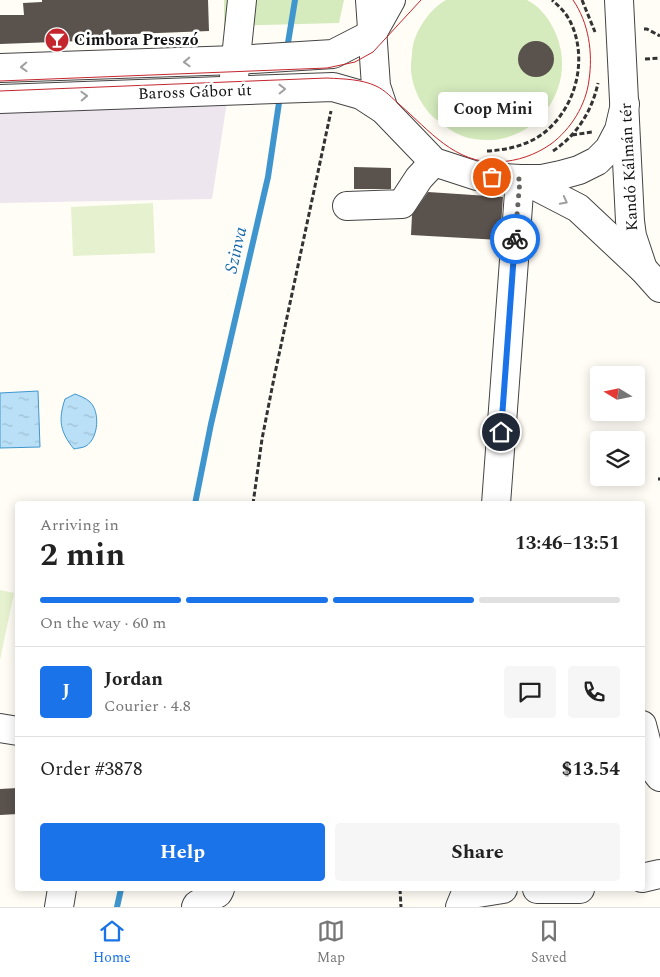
<!DOCTYPE html>
<meta charset="utf-8">
<style>
body{margin:0;font-family:Spectral,serif;background:#f6f6f6;color:#222;height:100vh;display:flex;flex-direction:column;font-size:19px;white-space:nowrap}
*{box-sizing:border-box;margin:0}
p{font-size:16px;color:#767676}
.icon{flex:none;width:28px;height:28px;fill:none;stroke:currentColor;stroke-width:2;stroke-linecap:round;stroke-linejoin:round}
.map{position:relative;flex:1;overflow:hidden}
.details{position:absolute;left:15px;top:501px;width:630px;height:390px;display:flex;flex-direction:column;background:#fff;border-radius:5px;box-shadow:0 2px 12px #0003}
.details>*{flex:none}
.needle{width:32px;rotate:280deg}
.tools{position:absolute;left:590px;top:366px;display:grid;gap:10px}
.tools a{display:grid;place-items:center;width:55px;height:55px;border-radius:5px;background:#fff;box-shadow:0 2px 12px #0003;font-size:25px}
.pin{position:absolute;display:grid;place-items:center;width:42px;height:42px;color:#fff;margin:-21px;border:2px solid #fff;border-radius:50%;box-shadow:0 1px 5px #0007}
.courier{position:absolute;display:grid;place-items:center;width:50px;height:50px;margin:-25px;border:4px solid #1a73e8;border-radius:50%;background:#fff;color:#222;box-shadow:0 1px 6px #0007}
.bubble{position:absolute;height:35px;border-radius:5px;background:#fff;box-shadow:0 2px 12px #0003;font-size:16px;font-weight:700;line-height:35px;text-align:center}
.overview em{font-style:normal;font-weight:700}
.overview div{display:flex;flex-direction:column-reverse}
.overview{display:flex;align-items:center;justify-content:space-between;height:85px;padding:0 25px}
h1{font-size:32px;font-weight:700;line-height:38px}
.bar{display:grid;grid-template-columns:repeat(4,1fr);gap:8px 5px;align-content:center;height:60px;padding:0 25px}
.bar i{height:6px;border-radius:4px;background:#e0e0e0}
.bar .current{background:#1a73e8}
.bar p{grid-column:span 4}
.line{display:flex;align-items:center;gap:12px;padding:0 25px;border-top:1px solid #e0e0e0}
.line div{flex:1}
.round{display:grid;place-items:center;flex:none;width:52px;height:52px;border-radius:5px;background:#f6f6f6}
.primary-button{display:flex;gap:10px;margin-top:auto;padding:10px 25px}
.primary-button a{flex:1;height:58px;border-radius:5px;background:#1a73e8;color:#fff;font-size:20px;font-weight:700;line-height:58px;text-align:center}
.primary-button a+a{background:#f6f6f6;color:#222}
.tabs{display:flex;justify-content:space-around;align-items:center;height:70px;border-top:1px solid #e0e0e0;background:#fff;font-size:14px;color:#767676}
.tabs a{display:grid;justify-items:center;gap:2px}
.tabs .current{color:#1a73e8}
.map>svg:first-child{display:block}
.industrial{fill:#eee6ef}
.grass{fill:#d5ebbd}
.pitch{fill:#e6f2cf}
.water{fill:url(#water-ripples);stroke:#3f96cf}
.lines{fill:none;stroke-linecap:round;stroke-linejoin:round}
.stream{stroke:#3f96cf;stroke-width:6}
.building{fill:#5a524d}
.minor-casing{stroke:#444;stroke-width:30}
.path{stroke:#333;stroke-width:3;stroke-dasharray:5 2.5;stroke-linecap:butt}
.minor{stroke:#fff;stroke-width:28}
.tram{stroke:#c4262e;stroke-width:1}
.oneway{stroke:#a0a0a0}
.done{stroke:#646461;stroke-width:5;stroke-dasharray:0 9}
.route{stroke:#1a73e8;stroke-width:6}
.labels{text-anchor:middle;dominant-baseline:central;stroke-width:5;stroke-linejoin:round;paint-order:stroke}
.poi-label{font-size:16px;font-weight:bold;fill:#111;stroke:#fff;text-anchor:start}
.street-label{font-size:16px;fill:#111;stroke:#fff}
.water-label{font-size:18px;font-style:italic;fill:#1768a6;stroke:#fff}
</style>
<div class="map">
<svg width="660" height="907" viewBox="0 0 660 907">
<defs>
<pattern id="water-ripples" width="26" height="14" patternUnits="userSpaceOnUse" patternTransform="scale(1.25)"><rect width="26" height="14" fill="#b9e0f7"/><path d="M2 4q2-2 4 0t4 0M15 11q2-2 4 0t4 0" fill="none" stroke="#9ebfd3"/></pattern>
</defs>
<rect width="100%" height="100%" fill="#fffdf5"/>
<polygon class="industrial" points="228,95 212,199 0,203 0,101"/>
<g class="grass">
<polygon points="224,0 344,0 339,23 224,26"/>
<path d="M446,0h81c14,7 23,20 29,34 23,55 -23,115 -82,105 -14,-2 -26,-10 -37,-19 -16,-12 -27,-36 -26,-56 1,-7 1,-14 2,-19 4,-17 18,-37 33,-45z"/>
</g>
<g class="pitch">
<polygon points="153,203 155,253 73,256 71,207"/>
<polygon points="0,590 14,593 0,660"/>
</g>
<g class="water">
<polygon points="38,391 40,447 0,448 0,393"/>
<path d="M75,394c5,2 11,4 15,8 10,9 9,36 -4,44 -3,2 -9,2 -12,3 -14,-17 -16,-29 -9,-50z"/>
</g>
<g class="lines">
<g class="stream">
<polyline points="287,49 295,0"/>
<polyline points="195,504 211,424 268,177 280,96"/>
<polyline points="117,907 121,889"/>
</g>
</g>
<g class="building">
<polygon points="42,0 208,0 209,31 81,36 82,41 0,44 0,15 24,15 23,3 42,2"/>
<circle cx="536" cy="59" r="18"/>
<polygon points="354,167 391,168 391,189 354,189"/>
<polygon points="428,192 503,197 500,240 411,235 412,215"/>
<polygon points="18,788 18,814 0,815 0,789"/>
</g>
<g class="lines">
<defs>
<g id="minor">
<polyline points="370,0 376,86 384,110"/>
<polyline points="619,0 630,221 632,236 643,269"/>
<polyline points="372,34 391,0"/>
<polyline points="0,68 236,60 333,54 372,34"/>
<polyline points="234,77 242,0"/>
<polyline points="0,99 333,87 361,95 384,110 434,162 477,176 520,179 542,179 561,175 579,170 597,161 609,149 619,130 625,104"/>
<polyline points="522,179 578,208 643,269 660,288"/>
<polyline points="347,206 402,204 419,178 434,162"/>
<polyline points="496,504 520,179"/>
<polyline points="642,725 653,768 660,777"/>
<polyline points="0,728 18,731"/>
<polyline points="642,878 660,874"/>
<polyline points="537,889 580,889"/>
<polyline points="59,907 62,889"/>
<polyline points="196,907 197,905 218,893 220,889"/>
<polyline points="460,907 465,895 503,889"/>
</g>
</defs>
<use href="#minor" class="minor-casing"/>
<g class="path">
<polyline points="582,0 595,32"/>
<polyline points="644,29 647,29 660,36"/>
<polyline points="645,59 660,58"/>
<polyline points="572,135 592,132"/>
<path d="M487,151c19,-1 38,-5 54,-16 35,-25 48,-76 29,-114 -4,-8 -11,-15 -18,-21"/>
<path d="M553,151c24,-16 39,-40 45,-68"/>
<polyline points="658,479 660,479"/>
<polyline points="253,504 262,439 274,378 331,111"/>
<polyline points="400,889 401,907"/>
</g>
<use href="#minor" class="minor"/>
<g class="tram">
<polyline points="0,81 327,68 355,62 373,52 421,0"/>
<path d="M0,91l327,-13c17,1 34,1 49,8 9,4 16,12 24,19 29,25 55,59 98,57 20,-1 37,-7 53,-18 20,-15 35,-39 38,-64 4,-27 0,-57 -16,-80"/>
</g>
</g>
<defs><path id="oneway-chevron" d="M-2-3.5L2.5 0L-2 3.5" fill="none" stroke-width="1.6" stroke-linecap="round" stroke-linejoin="round" transform="scale(1.25)"/></defs>
<g class="oneway">
<use href="#oneway-chevron" transform="translate(187 62) rotate(178)"/>
<use href="#oneway-chevron" transform="translate(24 67) rotate(178)"/>
<use href="#oneway-chevron" transform="translate(282 89) rotate(-1)"/>
<use href="#oneway-chevron" transform="translate(84 96) rotate(-2)"/>
<use href="#oneway-chevron" transform="translate(564 201) rotate(27)"/>
</g>
<g class="lines">
<polyline class="done" points="492,177 520,179 515,239"/>
<polyline class="route" points="501,432 515,239"/>
</g>
<defs>
<symbol id="bar-disc" viewBox="-11 -11 22 22"><circle r="9.5" fill="#c4262e" stroke="#fff"/><path d="M-6-5H6L.8 .8V4.5H3.5V6h-7V4.5H-.8V.8Z" fill="#fff"/></symbol>
</defs>
<g fill-rule="evenodd">
<use href="#bar-disc" x="43" y="26" width="28" height="28"/>
</g>
<g class="labels">
<g class="poi-label">
<text x="74" y="40">Cimbora Presszó</text>
</g>
<g class="street-label">
<text transform="translate(195 92) rotate(-2)">Baross Gábor út</text>
<text transform="translate(629 167) rotate(-93)">Kandó Kálmán tér</text>
</g>
<g class="water-label">
<text transform="translate(236 250) rotate(-77)">Szinva</text>
</g>
</g>
</svg>
<div class="tools">
<a><svg class="needle" viewBox="-14 -14 28 28"><path d="M0-13l5 13h-10z" fill="#e53935"/><path d="M0 13l5-13h-10z" fill="#767676"/></svg></a>
<a><svg class="icon" aria-label="layers" viewBox="0 0 24 24"><path d="M12 4l9 5-9 5-9-5zM3 14l9 5 9-5"/></svg></a>
</div>
<div class="pin" style="left:492px;top:177px;background:#ea580c"><svg class="icon" aria-label="bag" viewBox="0 0 24 24"><path d="M5 8h14l-1 12H6zM9 8a3 3 0 0 1 6 0"/></svg></div>
<div class="pin" style="left:501px;top:432px;background:#1f2937"><svg class="icon" aria-label="home" viewBox="0 0 24 24"><path d="M3 11l9-7 9 7M6 9v11h12V9"/></svg></div>
<div class="courier" style="left:515px;top:239px"><svg class="icon" aria-label="bike" viewBox="0 0 24 24"><circle cx="6" cy="16" r="4"/><circle cx="18" cy="16" r="4"/><path d="M6 16l4-8h5l3 8M10 8l3 8H6M13 5h3"/></svg></div>
<div class="bubble" style="left:438px;top:92px;width:110px">Coop Mini</div>
<section class="details">
<div class="overview"><div><h1>2 min</h1><p>Arriving in</p></div><em>13:46–13:51</em></div>
<div class="bar"><i class="current"></i><i class="current"></i><i class="current"></i><i></i><p>On the way · 60 m</p></div>
<div class="line" style="height:90px"><b class="round" style="background:#1a73e8;color:#fff">J</b><div><b>Jordan</b><p>Courier · 4.8</p></div><a class="round"><svg class="icon" aria-label="chat" viewBox="0 0 24 24"><path d="M4 5h16v11H9l-5 4z"/></svg></a><a class="round"><svg class="icon" aria-label="phone" viewBox="0 0 24 24"><path d="M5 4h4l2 5-3 2q2 4 5 5l2-3 5 2v4C11 20 4 13 5 4z"/></svg></a></div>
<div class="line" style="height:65px"><div>Order #3878</div><b>$13.54</b></div>
<div class="primary-button"><a>Help</a><a>Share</a></div>
</section>
</div>
<nav class="tabs">
<a class="current"><svg class="icon" aria-label="home" viewBox="0 0 24 24"><path d="M3 11l9-7 9 7M6 9v11h12V9"/></svg>Home</a>
<a><svg class="icon" aria-label="map" viewBox="0 0 24 24"><path d="M3 6l6-2 6 2 6-2v14l-6 2-6-2-6 2zM9 4v14M15 6v14"/></svg>Map</a>
<a><svg class="icon" aria-label="saved" viewBox="0 0 24 24"><path d="M7 4h10v16l-5-4-5 4z"/></svg>Saved</a>
</nav>
